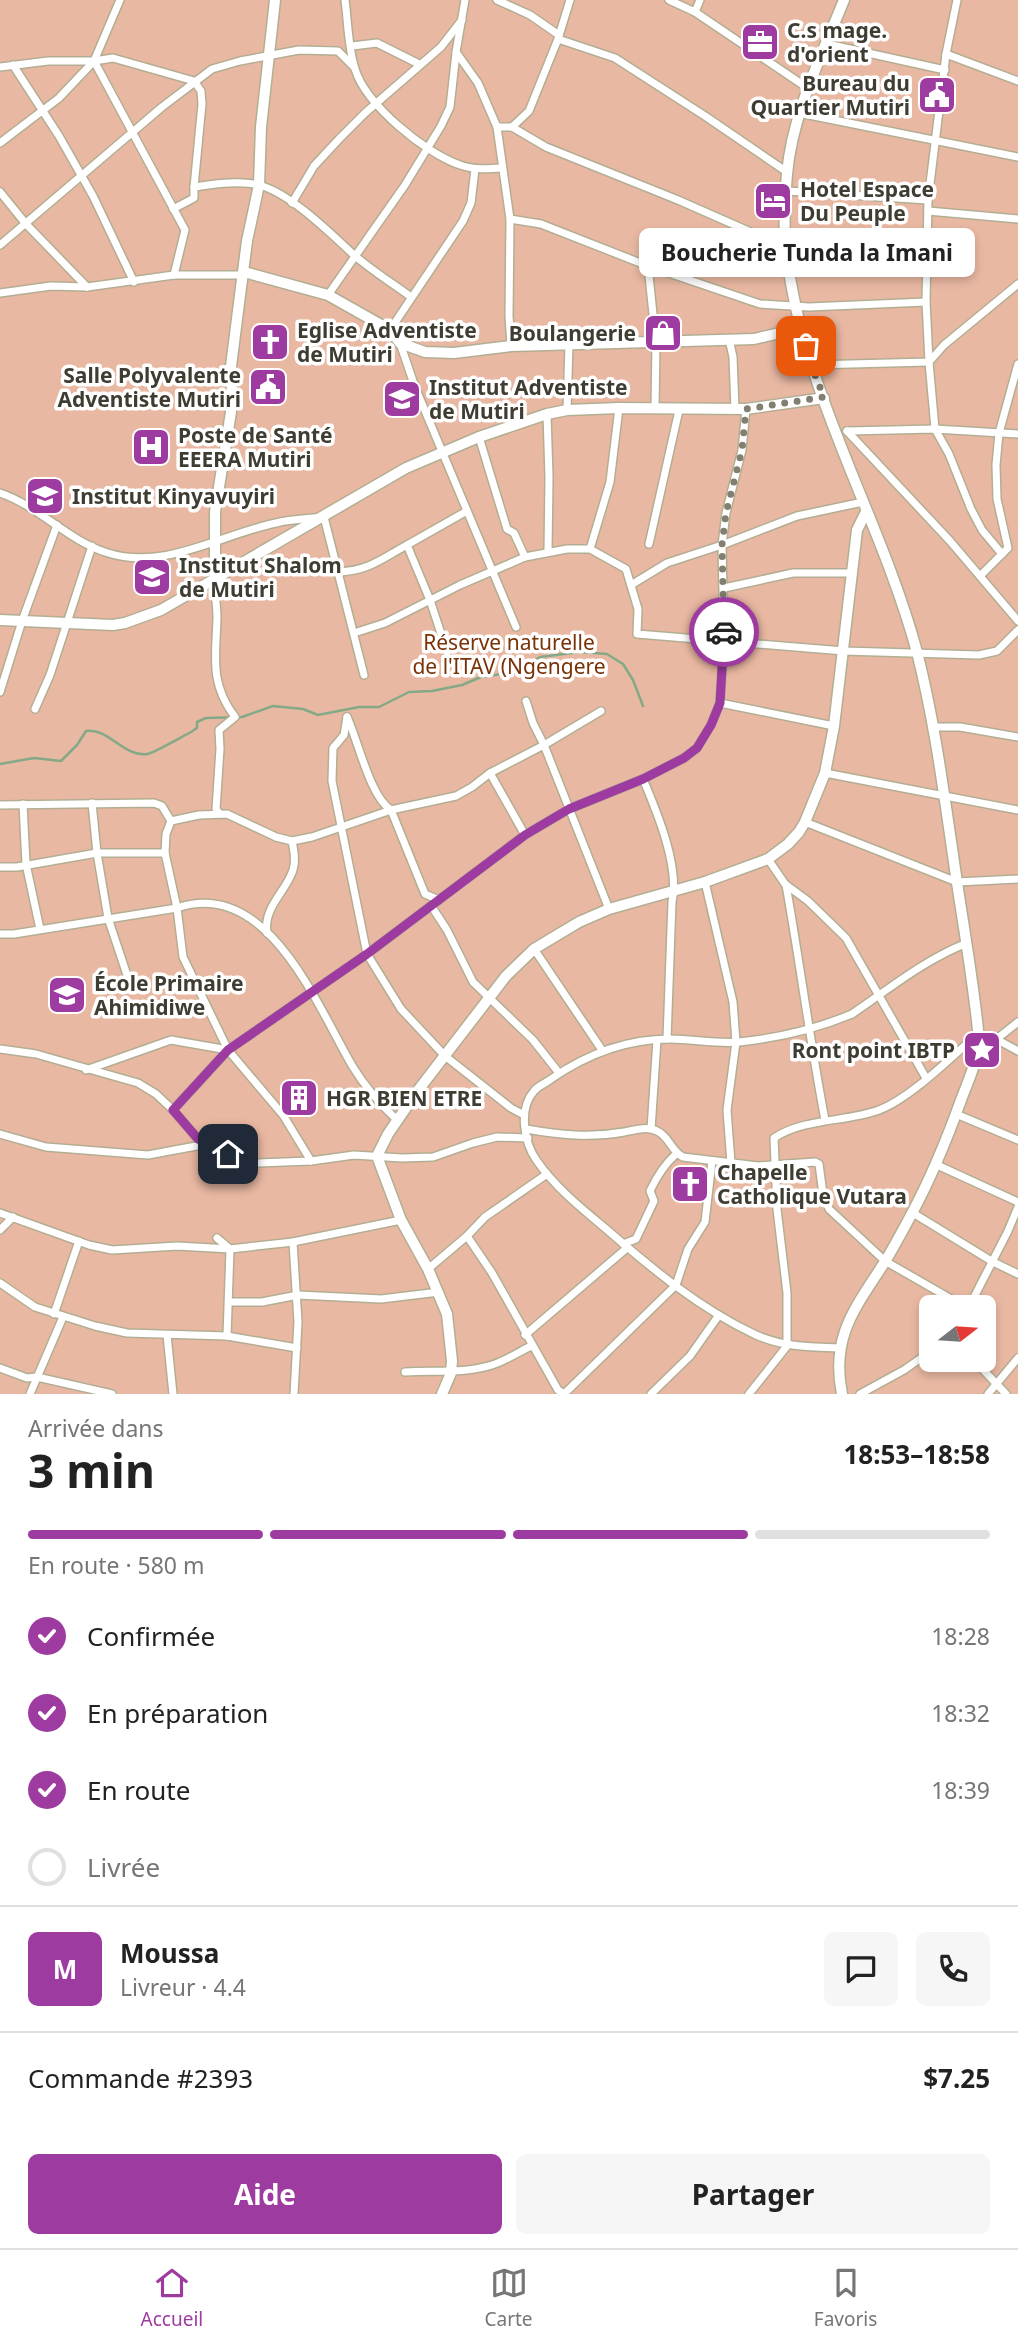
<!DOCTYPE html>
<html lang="fr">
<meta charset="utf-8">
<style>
body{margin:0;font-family:"Noto Sans",sans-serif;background:#f6f6f6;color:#222;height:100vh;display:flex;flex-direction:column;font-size:26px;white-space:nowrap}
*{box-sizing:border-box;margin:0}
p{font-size:23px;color:#767676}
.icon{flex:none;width:38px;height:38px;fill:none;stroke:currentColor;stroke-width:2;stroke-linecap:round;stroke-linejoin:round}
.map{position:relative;height:1394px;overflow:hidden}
.sheet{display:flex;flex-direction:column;background:#fff;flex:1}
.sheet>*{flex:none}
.needle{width:46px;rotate:73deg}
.buttons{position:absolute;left:919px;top:1295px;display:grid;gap:14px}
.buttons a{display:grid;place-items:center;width:77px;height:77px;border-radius:10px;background:#fff;box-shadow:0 4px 10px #0003;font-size:35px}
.pin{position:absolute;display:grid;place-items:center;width:60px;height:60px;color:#fff;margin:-30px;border-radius:14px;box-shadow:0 4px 10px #0006}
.courier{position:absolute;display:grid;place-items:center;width:70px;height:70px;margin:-35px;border:5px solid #9e3ba1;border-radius:50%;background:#fff;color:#222;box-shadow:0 2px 9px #0007}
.bubble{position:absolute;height:49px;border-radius:10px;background:#fff;box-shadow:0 4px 10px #0003;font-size:23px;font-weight:700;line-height:49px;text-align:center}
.headline em{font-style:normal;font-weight:700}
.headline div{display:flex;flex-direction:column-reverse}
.headline{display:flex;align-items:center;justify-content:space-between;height:119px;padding:0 28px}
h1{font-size:46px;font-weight:700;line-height:52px}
.bar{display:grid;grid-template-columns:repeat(4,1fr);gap:10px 7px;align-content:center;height:84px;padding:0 28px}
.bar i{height:9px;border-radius:5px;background:#e0e0e0}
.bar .current{background:#9e3ba1}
.bar p{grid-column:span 4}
.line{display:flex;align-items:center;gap:18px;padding:0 28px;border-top:2px solid #e0e0e0}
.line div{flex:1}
.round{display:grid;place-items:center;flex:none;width:74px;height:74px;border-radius:10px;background:#f6f6f6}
ol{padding:0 28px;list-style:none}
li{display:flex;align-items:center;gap:21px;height:77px}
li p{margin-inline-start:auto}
li .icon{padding:7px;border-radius:50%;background:#9e3ba1;color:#fff;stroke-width:4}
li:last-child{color:#767676}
li i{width:38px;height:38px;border:4px solid #e0e0e0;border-radius:50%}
.primary-button{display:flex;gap:14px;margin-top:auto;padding:14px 28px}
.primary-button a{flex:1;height:80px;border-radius:10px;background:#9e3ba1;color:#fff;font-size:28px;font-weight:700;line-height:80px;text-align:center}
.primary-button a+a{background:#f6f6f6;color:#222}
.tabs{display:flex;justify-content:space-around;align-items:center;height:98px;border-top:2px solid #e0e0e0;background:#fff;font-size:19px;color:#767676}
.tabs a{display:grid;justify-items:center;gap:4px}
.tabs .current{color:#9e3ba1}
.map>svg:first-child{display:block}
.green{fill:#e9b8a2;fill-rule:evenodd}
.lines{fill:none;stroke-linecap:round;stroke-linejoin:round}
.stream{stroke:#84a987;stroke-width:2.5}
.street-casing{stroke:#b3ae93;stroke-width:10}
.secondary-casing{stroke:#b3ae93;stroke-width:13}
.street{stroke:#fff;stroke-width:7}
.secondary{stroke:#fff;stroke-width:10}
.done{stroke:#827f70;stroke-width:7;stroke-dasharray:0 12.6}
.route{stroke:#9e3ba1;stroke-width:9}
.labels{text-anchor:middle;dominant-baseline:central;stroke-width:7;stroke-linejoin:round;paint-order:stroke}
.poi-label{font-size:21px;font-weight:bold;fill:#3f3d32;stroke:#fff;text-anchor:start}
.park-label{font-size:21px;fill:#793106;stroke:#fff}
</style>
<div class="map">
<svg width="1018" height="1394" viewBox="0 0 1018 1394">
<rect width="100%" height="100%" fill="#fef9e2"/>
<path class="green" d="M0,0h1018v1394h-1018zM931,1307h53v53h-53z"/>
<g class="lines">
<path class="stream" d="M0,764l34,-6 27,3 16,-16 9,-14c22,-4 37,26 61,23 7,-1 36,-18 44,-22l6,-4v-6l9,-4 36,-1 31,-11 30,3 15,6 41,-8h20l30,-15 23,-1 30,-6 19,-8 35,-5 24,-15 40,-5 27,2 16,10 10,16 10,26"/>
<defs>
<g id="street">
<path d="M345,0c3,22 3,48 10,69 11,36 70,84 105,96 14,5 28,4 42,3"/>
<polyline points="465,0 456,52 478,83 497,127 510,219 509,316 511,346"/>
<polyline points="497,0 530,15 559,35"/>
<polyline points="669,0 695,12 809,89"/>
<polyline points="957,0 946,54 928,200 926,302 929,362 935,429 949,454 971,509 982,530 1002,554"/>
<polyline points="695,12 700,0"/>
<polyline points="558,39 615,58 705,116 787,172"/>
<polyline points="827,44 945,70"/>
<polyline points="352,46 377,43 419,64"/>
<polyline points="946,54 1018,81"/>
<polyline points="94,61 185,230 174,275"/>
<polyline points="13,65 59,136 93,196 134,282"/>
<polyline points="0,67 48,61 94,61 113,58 194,81 201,91 202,104 194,187"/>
<polyline points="799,113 1018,157"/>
<polyline points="497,127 512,127 546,147 678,200 780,245 855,249 926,246"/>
<polyline points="512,127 529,111 558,39 570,0"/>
<polyline points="0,143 59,98 94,61 120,0"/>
<polyline points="787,191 928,200"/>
<polyline points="0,192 26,224 87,287"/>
<polyline points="292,203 314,166 340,138 365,113 441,47 462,20"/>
<path d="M173,209l21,-11v-11c18,-3 47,-7 65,-2 31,8 71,48 95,70 17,15 38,28 57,42"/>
<polyline points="928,211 1018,219"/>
<polyline points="510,219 541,224 648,266 760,304 809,307 926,302"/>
<polyline points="0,245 162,107 212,69 240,61 299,50 338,51 354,67"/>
<polyline points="648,266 656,343 655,409"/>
<polyline points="0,293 51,286 87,287 174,275 244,275"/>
<polyline points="328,295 405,185 441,126 450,107 456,53"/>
<polyline points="390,330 463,221 471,203 475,169"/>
<polyline points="729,339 733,357 735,409"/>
<polyline points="400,343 415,387 516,627"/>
<polyline points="811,365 929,362 944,345 1018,284"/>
<polyline points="567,410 569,344"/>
<polyline points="547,414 549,477 548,552"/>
<polyline points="847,431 950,541 1018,621"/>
<polyline points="847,431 935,429 1018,434"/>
<polyline points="479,437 507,529 514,533 525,557"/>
<path d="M0,493c39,13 68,48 108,60 56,18 114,-19 168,-30 15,-4 32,-4 48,-6l40,158"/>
<polyline points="649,544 679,410"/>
<polyline points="407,545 467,511"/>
<polyline points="590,549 610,482 619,408"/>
<path d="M339,572c31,-2 42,-13 68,-27l23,55 17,52"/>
<polyline points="980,576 1008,548 997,499 996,465 999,433 1018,364"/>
<path d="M215,579c-1,13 2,25 2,39 -1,38 -8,65 18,99l-16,13 1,19 -4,60 3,4"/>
<polyline points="631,585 667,563 722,545 797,516 863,502"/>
<polyline points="724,588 793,573 852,573"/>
<polyline points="354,633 385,623 460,585 525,557 567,549 590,549 626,569 638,609 637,634 844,651 979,655 997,651 1018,630"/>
<polyline points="0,692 22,621 57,525"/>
<polyline points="526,701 533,723 544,745 609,909"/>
<polyline points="720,703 834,726"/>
<polyline points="35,709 50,675 92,546"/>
<polyline points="347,717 344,735 333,748 332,781 367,954 401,1009 445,1056 511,1108 524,1115"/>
<path d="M347,717c11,23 23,80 44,93l34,84 14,6"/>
<polyline points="933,727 960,727 1018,737"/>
<polyline points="490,773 525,835"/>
<polyline points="825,773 1018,810"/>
<path d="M643,779c14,33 37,88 29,123l-5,137"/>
<polyline points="92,803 97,853 108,918 128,978"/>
<polyline points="23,804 26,864 40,929"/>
<polyline points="0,805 154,803 162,806 171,821"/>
<polyline points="171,821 199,815 227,814 276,837 292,841 312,837 391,810 456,796 472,787 490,773 544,745 601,711"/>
<polyline points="171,821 166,834 165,853 177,908 183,957 228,1050 283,1115 311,1161"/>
<polyline points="805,822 957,882 1018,879"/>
<polyline points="768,859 785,884 808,901 846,938 926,1078"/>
<polyline points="0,867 17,867 97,853 165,853"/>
<polyline points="705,882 733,1002 736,1042 727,1110 731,1163"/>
<path d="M786,885c14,78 24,157 39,235"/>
<polyline points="432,907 447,930 473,982 533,1040 559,1073"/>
<path d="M267,933c-4,-26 19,-41 26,-63 3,-10 1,-19 -1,-29"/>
<path d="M0,934h14l163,-26c91,-31 140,98 176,159 12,20 27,37 45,54"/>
<polyline points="534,949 602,1050"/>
<polyline points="996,1039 1018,1051"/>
<polyline points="0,1049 36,1054 138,1083 156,1094 173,1110 198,1139 228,1154 258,1163 311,1161 354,1155 402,1158 433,1157 473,1143 497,1137 528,1138"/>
<polyline points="979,1053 1018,1022"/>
<polyline points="86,1070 171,1040 228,1050"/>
<polyline points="173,1110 228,1050 367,954 525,835 569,809 643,779 684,758 697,748 711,725 720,703 724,642 722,545 726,513 742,450 746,409"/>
<polyline points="956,1114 1018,1140"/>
<path d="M526,1129c34,6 64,9 98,3 10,-2 23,-6 33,-1 12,5 14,20 26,26l75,9 57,-4 4,2 4,30 6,15 56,52 80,46"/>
<polyline points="651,1129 657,1040"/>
<polyline points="0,1134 46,1147 148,1155 207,1144"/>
<polyline points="935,1164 1018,1202"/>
<polyline points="0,1213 89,1245 112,1250 177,1246 230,1249 293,1242 401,1220"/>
<polyline points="913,1213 993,1262 1018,1274"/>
<polyline points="0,1230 13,1217"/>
<polyline points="467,1236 492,1273 558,1390 564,1394"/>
<polyline points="217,1238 230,1249 227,1336"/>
<polyline points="293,1242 298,1322 294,1394"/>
<path d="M623,1244l13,-5 18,-38 -4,-10c6,-13 16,-28 26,-37"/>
<polyline points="428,1269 467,1236 485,1217 547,1174"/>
<polyline points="0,1283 35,1307 95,1326 127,1333 227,1336 297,1348"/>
<polyline points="229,1302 262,1302 298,1295 381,1299 439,1292"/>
<polyline points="969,1307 1008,1231 1018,1207"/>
<polyline points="54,1314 79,1241"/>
<polyline points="167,1335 173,1394"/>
<polyline points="525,1335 627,1248"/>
<path d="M839,1348c-30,-1 -55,-1 -83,-13 -56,-26 -105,-67 -151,-107 -24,-20 -50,-41 -68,-67 -13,-18 -19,-52 -3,-70 4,-5 12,-8 17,-12 36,-25 75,-40 119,-40 22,0 47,5 69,3 39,-4 77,-13 113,-28 37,-25 72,-54 115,-71"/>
<polyline points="974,1360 1006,1394"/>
<polyline points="0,1368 27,1378 37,1377 112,1394"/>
<path d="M405,1372c30,-2 58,2 87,-7 13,-4 27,-13 39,-19"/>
<polyline points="30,1394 63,1317"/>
<polyline points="564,1394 676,1285 688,1249 705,1222 712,1161"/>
<polyline points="651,1394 690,1356 719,1315"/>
<path d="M749,1394l38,-48v-53l-10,-84 -3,-71c30,-20 73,-16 105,-28 32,-12 73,-54 99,-76"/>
<polyline points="860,1394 904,1370 931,1351"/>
<polyline points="988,1394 1018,1358"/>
</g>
<g id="secondary">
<polyline points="244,272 328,295 390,330 400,343 425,352 454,353 511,346 754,339 802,328"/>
<polyline points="215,579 215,512 231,412 232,390 230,374 239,303 247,241 259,185 261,127 275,0"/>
<polyline points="0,620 113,625 125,623 161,610 406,468 479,437 547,414 567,410 619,408 746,409 824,398"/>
<polyline points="442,1394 451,1373 452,1361 447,1314 428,1269 401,1220 377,1156 388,1134 416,1093 506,976 534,949 579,922 609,909 705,882 768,859 788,844 799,832 805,822 825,773 834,726 857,530 866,512"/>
<path d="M842,1394c-12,-59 15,-88 44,-134 9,-15 17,-30 25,-45 20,-37 36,-76 50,-115 9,-24 20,-45 17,-70 -6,-59 -17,-117 -25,-175 -10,-68 -19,-136 -36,-203 -37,-137 -116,-261 -131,-404 -3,-23 -1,-51 1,-74 5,-60 35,-119 57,-174"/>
</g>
</defs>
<use href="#street" class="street-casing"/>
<use href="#secondary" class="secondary-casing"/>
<use href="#street" class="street"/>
<use href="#secondary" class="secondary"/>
</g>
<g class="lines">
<polyline class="done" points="724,632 722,545 726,513 742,450 746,409 824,397 811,365 806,346"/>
<polyline class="route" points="228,1154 198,1139 173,1110 228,1050 367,954 525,835 569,809 643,779 684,758 697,748 711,725 720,703 724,632"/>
</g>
<defs>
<symbol id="office-square" viewBox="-11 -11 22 22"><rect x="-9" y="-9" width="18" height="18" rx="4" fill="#9e3ba1" stroke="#fff"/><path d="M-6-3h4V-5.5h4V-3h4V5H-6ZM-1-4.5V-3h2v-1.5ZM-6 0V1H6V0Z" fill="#fff"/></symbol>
<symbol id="civic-square" viewBox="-11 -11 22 22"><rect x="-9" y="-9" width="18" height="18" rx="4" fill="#9e3ba1" stroke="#fff"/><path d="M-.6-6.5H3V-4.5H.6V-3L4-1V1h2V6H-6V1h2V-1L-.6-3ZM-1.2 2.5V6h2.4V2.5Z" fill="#fff"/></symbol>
<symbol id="hotel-square" viewBox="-11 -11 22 22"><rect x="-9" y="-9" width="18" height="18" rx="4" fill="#9e3ba1" stroke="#fff"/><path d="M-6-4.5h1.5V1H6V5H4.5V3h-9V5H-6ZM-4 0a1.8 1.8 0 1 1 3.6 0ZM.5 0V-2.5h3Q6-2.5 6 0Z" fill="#fff"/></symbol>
<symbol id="shop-square" viewBox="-11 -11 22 22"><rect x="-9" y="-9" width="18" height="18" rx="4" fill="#9e3ba1" stroke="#fff"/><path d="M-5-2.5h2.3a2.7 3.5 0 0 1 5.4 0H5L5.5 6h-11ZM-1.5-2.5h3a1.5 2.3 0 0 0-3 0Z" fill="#fff"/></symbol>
<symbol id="church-square" viewBox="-11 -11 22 22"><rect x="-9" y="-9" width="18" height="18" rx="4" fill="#9e3ba1" stroke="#fff"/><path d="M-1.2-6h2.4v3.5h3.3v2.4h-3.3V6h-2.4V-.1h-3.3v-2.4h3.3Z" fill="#fff"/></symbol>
<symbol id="school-square" viewBox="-11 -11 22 22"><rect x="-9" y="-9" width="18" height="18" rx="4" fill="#9e3ba1" stroke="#fff"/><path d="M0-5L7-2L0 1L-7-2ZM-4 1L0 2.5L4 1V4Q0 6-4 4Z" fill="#fff"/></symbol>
<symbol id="hospital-square" viewBox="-11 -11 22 22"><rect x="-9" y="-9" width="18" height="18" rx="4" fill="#9e3ba1" stroke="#fff"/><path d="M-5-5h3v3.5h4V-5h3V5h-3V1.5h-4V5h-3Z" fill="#fff"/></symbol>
<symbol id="sight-square" viewBox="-11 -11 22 22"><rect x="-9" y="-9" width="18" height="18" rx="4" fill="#9e3ba1" stroke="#fff"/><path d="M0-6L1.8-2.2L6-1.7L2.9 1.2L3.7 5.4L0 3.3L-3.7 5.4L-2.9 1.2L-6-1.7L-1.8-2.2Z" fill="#fff"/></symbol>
<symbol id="building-square" viewBox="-11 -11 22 22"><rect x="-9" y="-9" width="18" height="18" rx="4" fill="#9e3ba1" stroke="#fff"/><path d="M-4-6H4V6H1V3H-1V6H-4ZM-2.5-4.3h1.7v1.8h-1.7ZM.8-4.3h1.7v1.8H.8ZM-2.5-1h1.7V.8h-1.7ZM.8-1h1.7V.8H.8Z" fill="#fff"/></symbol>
</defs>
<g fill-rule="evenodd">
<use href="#office-square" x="738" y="20" width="44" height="44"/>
<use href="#civic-square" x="915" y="73" width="44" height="44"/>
<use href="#hotel-square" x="751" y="179" width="44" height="44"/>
<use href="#shop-square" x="641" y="311" width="44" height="44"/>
<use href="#church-square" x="248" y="320" width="44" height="44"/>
<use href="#civic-square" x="246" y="365" width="44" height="44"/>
<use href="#school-square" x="380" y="377" width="44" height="44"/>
<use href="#hospital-square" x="129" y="425" width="44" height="44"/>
<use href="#school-square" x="23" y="474" width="44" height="44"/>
<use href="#school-square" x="130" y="555" width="44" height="44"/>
<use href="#school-square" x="45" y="973" width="44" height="44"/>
<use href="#sight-square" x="960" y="1028" width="44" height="44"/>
<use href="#building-square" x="277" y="1076" width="44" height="44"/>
<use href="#church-square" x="668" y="1162" width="44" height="44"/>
</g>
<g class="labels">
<g class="poi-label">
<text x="787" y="30">C.s mage.<tspan x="787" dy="24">d'orient</tspan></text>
<text x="910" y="83" text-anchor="end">Bureau du<tspan x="910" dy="24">Quartier Mutiri</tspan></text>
<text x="800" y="189">Hotel Espace<tspan x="800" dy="24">Du Peuple</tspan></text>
<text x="297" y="330">Eglise Adventiste<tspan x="297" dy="24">de Mutiri</tspan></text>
<text x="636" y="333" text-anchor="end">Boulangerie</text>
<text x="241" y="375" text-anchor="end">Salle Polyvalente<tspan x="241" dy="24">Adventiste Mutiri</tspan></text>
<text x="429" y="387">Institut Adventiste<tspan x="429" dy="24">de Mutiri</tspan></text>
<text x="178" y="435">Poste de Santé<tspan x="178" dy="24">EEERA Mutiri</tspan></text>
<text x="72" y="496">Institut Kinyavuyiri</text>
<text x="179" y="565">Institut Shalom<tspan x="179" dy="24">de Mutiri</tspan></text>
<text x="94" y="983">École Primaire<tspan x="94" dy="24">Ahimidiwe</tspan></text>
<text x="955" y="1050" text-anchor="end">Ront point IBTP</text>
<text x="326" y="1098">HGR BIEN ETRE</text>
<text x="717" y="1172">Chapelle<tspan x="717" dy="24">Catholique Vutara</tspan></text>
</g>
<g class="park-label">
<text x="509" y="642">Réserve naturelle<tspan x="509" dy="24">de l'ITAV (Ngengere</tspan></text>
</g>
</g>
</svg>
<div class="buttons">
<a><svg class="needle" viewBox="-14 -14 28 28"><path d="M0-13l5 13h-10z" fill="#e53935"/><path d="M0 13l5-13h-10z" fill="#767676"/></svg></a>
</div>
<div class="pin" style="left:806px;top:346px;background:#ea580c"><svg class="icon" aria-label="bag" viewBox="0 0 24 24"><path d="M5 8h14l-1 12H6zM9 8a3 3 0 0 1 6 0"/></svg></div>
<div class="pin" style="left:228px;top:1154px;background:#1f2937"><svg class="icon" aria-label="home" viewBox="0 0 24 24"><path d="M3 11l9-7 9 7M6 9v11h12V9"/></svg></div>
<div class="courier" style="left:724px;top:632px"><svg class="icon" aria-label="car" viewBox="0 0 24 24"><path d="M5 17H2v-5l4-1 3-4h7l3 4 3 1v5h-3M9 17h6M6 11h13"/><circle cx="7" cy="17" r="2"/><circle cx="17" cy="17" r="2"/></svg></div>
<div class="bubble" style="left:639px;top:228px;width:336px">Boucherie Tunda la Imani</div>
</div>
<section class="sheet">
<div class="headline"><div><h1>3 min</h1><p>Arrivée dans</p></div><em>18:53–18:58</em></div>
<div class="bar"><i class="current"></i><i class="current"></i><i class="current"></i><i></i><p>En route · 580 m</p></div>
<ol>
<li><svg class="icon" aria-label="check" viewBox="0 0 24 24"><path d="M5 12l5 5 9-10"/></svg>Confirmée<p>18:28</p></li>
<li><svg class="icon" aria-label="check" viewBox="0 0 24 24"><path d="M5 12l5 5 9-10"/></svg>En préparation<p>18:32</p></li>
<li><svg class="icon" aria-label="check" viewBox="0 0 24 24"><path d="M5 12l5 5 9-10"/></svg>En route<p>18:39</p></li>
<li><i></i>Livrée</li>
</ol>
<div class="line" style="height:126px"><b class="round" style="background:#9e3ba1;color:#fff">M</b><div><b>Moussa</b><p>Livreur · 4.4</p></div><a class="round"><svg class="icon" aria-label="chat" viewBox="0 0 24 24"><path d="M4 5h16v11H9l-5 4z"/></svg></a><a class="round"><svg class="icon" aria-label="phone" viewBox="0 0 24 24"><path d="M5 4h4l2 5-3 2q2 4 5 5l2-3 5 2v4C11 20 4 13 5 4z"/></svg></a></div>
<div class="line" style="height:91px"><div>Commande #2393</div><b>$7.25</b></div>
<div class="primary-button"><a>Aide</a><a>Partager</a></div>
</section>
<nav class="tabs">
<a class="current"><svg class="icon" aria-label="home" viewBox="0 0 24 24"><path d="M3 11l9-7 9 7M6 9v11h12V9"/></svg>Accueil</a>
<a><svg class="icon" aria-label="map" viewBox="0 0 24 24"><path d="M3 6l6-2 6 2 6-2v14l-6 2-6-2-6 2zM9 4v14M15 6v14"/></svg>Carte</a>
<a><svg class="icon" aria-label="saved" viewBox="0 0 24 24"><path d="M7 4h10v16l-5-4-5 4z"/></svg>Favoris</a>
</nav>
